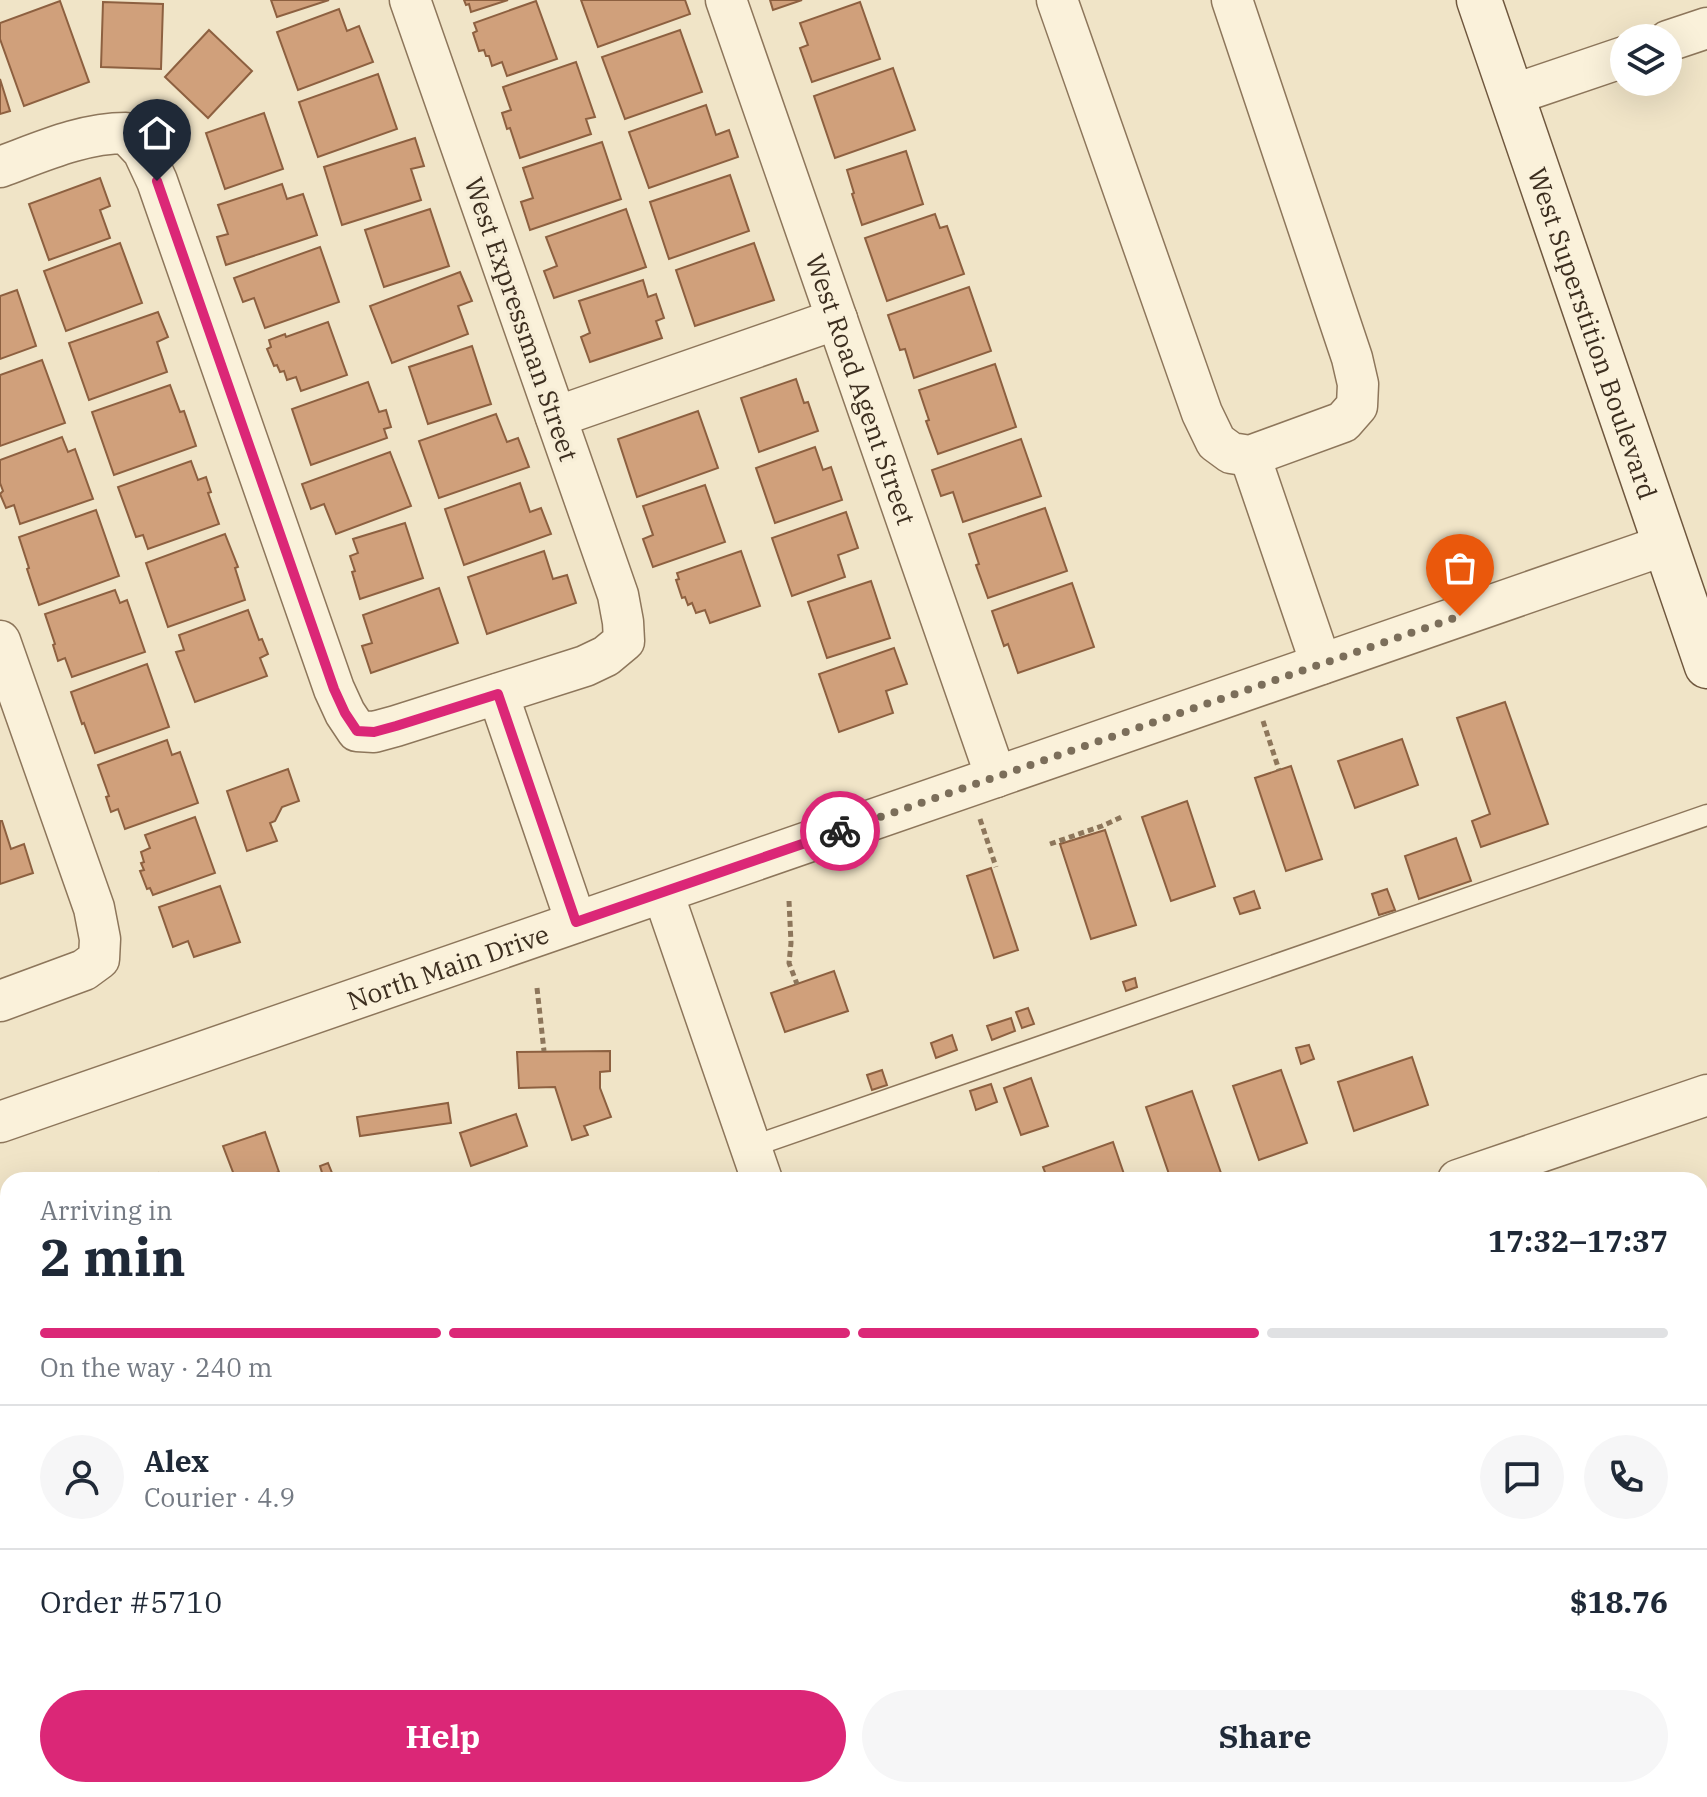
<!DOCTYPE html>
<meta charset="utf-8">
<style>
body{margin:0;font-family:"IBM Plex Serif",serif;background:#f6f6f7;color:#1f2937;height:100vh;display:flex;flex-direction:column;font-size:30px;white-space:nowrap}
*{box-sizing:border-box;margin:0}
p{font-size:26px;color:#747a83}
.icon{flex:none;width:44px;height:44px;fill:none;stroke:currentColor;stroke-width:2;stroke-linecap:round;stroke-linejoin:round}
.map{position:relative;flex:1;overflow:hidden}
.details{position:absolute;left:0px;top:1172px;width:1708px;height:626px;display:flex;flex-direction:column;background:#fff;border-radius:24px 24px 0 0;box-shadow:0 8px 32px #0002}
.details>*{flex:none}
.controls{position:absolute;left:1610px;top:24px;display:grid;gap:16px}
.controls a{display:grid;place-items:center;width:72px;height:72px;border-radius:50%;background:#fff;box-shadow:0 8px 32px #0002;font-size:40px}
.pin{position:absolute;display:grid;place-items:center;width:68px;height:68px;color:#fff;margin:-82px -34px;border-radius:50% 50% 50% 0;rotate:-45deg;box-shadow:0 0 8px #0007}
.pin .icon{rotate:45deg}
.courier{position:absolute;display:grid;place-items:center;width:80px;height:80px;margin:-40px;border:6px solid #db2777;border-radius:50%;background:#fff;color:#222;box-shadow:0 2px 10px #0007}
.head em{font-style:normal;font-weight:700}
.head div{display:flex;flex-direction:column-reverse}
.head{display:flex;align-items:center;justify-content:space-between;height:136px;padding:0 40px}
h1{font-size:52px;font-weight:700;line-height:60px}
.bar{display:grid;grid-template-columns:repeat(4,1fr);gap:12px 8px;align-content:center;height:96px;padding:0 40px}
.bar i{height:10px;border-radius:6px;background:#e0e1e3}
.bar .current{background:#db2777}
.bar p{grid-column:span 4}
.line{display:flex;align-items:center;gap:20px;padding:0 40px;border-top:2px solid #e0e1e3}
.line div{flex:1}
.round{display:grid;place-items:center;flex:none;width:84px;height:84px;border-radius:42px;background:#f6f6f7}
.primary-button{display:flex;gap:16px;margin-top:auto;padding:16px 40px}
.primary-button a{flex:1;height:92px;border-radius:48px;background:#db2777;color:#fff;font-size:32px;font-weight:700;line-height:92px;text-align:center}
.primary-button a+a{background:#f6f6f7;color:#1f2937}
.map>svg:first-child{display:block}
.building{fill:#d0a07b;stroke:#8d6040;stroke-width:2}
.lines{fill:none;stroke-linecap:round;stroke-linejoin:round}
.lane-casing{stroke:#8d765b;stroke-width:23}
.street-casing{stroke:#8d765b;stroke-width:43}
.secondary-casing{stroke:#6f573e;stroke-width:47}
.path{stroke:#8d765b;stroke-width:5;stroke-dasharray:6 4;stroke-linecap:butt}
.lane{stroke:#faf1da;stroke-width:20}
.street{stroke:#faf1da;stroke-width:40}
.secondary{stroke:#faf1da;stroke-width:44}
.done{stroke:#7b6e5a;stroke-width:8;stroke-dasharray:0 14.4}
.route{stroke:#db2777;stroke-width:10}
.labels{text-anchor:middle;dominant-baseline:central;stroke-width:7;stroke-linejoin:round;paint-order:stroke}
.street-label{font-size:26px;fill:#3c2e1f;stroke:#f7eed7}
</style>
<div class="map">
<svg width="1707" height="1797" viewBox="0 0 1707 1797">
<rect width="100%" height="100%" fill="#f0e4c7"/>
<g class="building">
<polygon points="271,0 329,0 277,17"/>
<polygon points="464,0 508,0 471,12 469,4 466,5"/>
<polygon points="581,0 685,0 690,14 598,47"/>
<polygon points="770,0 802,0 773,10"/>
<polygon points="60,1 89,82 24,106 0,39 0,23"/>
<polygon points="536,1 557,59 507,76 502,62 492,66 489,56 486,56 484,50 479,51 473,33 477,31 474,23"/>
<polygon points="103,2 163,4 161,69 101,67"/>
<polygon points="860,2 880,59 812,82 800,48 808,45 800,23"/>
<polygon points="339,9 347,31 359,26 373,62 298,90 277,32"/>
<polygon points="209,30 252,71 208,118 165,77"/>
<polygon points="680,30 702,92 625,119 602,57"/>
<polygon points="576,62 595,117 586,119 591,134 520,158 510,128 507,129 502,113 511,110 503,87"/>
<polygon points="893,68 915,130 835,158 814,96"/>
<polygon points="378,74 397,129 318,157 299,102"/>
<polygon points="0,79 10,111 0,114"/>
<polygon points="706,105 716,135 729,130 738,157 649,188 629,132"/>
<polygon points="264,113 283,169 225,189 206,133"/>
<polygon points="415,138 424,166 411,169 421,200 342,225 324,167"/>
<polygon points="602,142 621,199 530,230 521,202 533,198 523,168"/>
<polygon points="906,151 923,204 862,225 852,194 854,193 847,170"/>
<polygon points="730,175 749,231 669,259 650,202"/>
<polygon points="100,178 110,206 100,210 110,238 49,260 29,204"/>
<polygon points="282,184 287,199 303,194 317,235 226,265 217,237 228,234 218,205"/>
<polygon points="430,209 449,266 384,287 365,230"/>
<polygon points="626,209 646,267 554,298 544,271 557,266 546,237"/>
<polygon points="935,214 940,228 947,226 964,274 887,301 865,238"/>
<polygon points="120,243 142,303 66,331 44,271"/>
<polygon points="754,243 774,300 695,326 676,270"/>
<polygon points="320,247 339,302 265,328 254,298 243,302 234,278"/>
<polygon points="460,272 472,301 458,306 468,334 392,363 370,306"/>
<polygon points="643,280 648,297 656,294 664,318 656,321 662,338 590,362 581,337 590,333 579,301"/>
<polygon points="969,287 991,351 914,378 905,349 900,350 888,315"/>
<polygon points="17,290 36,346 0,359 0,296"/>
<polygon points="158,312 168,337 157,342 167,372 89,400 69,343"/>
<polygon points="328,322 347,375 301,391 296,377 287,380 284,371 280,372 277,365 274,366 267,349 271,347 269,340 285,334 286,337"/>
<polygon points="472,346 491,404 428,424 409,367"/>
<polygon points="42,360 65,423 0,446 0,375"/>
<polygon points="995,364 1016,427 938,454 926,421 929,420 919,390"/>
<polygon points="796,379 804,403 808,402 818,431 759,452 741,398"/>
<polygon points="368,382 379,412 386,410 391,427 384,429 387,438 311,465 292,409"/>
<polygon points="170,385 180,412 184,411 196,446 114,475 92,412"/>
<polygon points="698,411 718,468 637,497 618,439"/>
<polygon points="496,414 507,442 518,438 529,467 439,498 419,441"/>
<polygon points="62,437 68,452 75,449 93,499 20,524 14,505 6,508 0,494 3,491 0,483 0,460"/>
<polygon points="1021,439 1041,496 963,522 953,492 941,496 932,470"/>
<polygon points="815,447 823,470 831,467 842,500 775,523 756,468"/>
<polygon points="390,452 411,506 336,534 324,504 311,509 302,484"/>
<polygon points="191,461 198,480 206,477 211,492 208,493 219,524 148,549 143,535 136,537 118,487"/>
<polygon points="520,483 530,512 541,508 551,534 464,565 445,509"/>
<polygon points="705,485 725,542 653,567 643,539 653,535 643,506"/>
<polygon points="1045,508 1067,571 988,598 976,565 979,564 969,534"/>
<polygon points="96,510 119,576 39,605 27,569 29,568 19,537"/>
<polygon points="846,512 858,548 838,555 845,577 792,596 772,538"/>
<polygon points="405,523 423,578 360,599 352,572 355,571 350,556 358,553 353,539"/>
<polygon points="225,534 238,567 235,568 245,600 168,627 146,563"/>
<polygon points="544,551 553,579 567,575 576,603 487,634 468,577"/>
<polygon points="741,551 760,606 710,623 705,610 696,613 692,603 688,605 685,597 682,598 676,580 679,579 677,573"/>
<polygon points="871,581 890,638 827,658 808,602"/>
<polygon points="1072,583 1094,647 1018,673 1008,644 1004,646 992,611"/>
<polygon points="439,588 458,643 371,673 362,646 372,643 363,615"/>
<polygon points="115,590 120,603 127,600 145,652 72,677 65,658 58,661 53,645 55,644 45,614"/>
<polygon points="248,610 259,640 262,639 268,654 260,658 267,676 195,702 176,652 184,650 179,635"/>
<polygon points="894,648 907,684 886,691 893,713 839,732 819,674"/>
<polygon points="147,664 169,727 95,753 84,723 82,724 71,692"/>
<polygon points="1505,702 1548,824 1481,847 1472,821 1490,814 1457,718"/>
<polygon points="1402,739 1418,785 1355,808 1338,761"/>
<polygon points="167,740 172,755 180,752 198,803 125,829 118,809 111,812 106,797 109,796 98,765"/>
<polygon points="1291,766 1322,859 1286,871 1255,778"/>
<polygon points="288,769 299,801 282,807 275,821 270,823 277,841 247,851 227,791"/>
<polygon points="1187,801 1215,886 1171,901 1142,817"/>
<polygon points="195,817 215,873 153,895 150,888 147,889 140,871 144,870 141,863 144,862 141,852 150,848 145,835"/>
<polygon points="0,821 2,821 11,849 24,844 33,873 0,884"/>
<polygon points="1105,830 1136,925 1091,939 1060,844"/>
<polygon points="1456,838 1471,881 1419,899 1405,856"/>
<polygon points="991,868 1018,950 994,958 967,876"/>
<polygon points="220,886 240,942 194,957 188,941 173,947 159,907"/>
<polygon points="1387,889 1395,910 1379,915 1372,894"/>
<polygon points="1254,891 1260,908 1240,914 1234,898"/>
<polygon points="834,971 848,1011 785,1032 771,993"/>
<polygon points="1135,978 1137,987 1126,991 1123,982"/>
<polygon points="1028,1008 1034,1024 1022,1028 1016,1012"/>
<polygon points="1011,1018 1015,1031 992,1040 987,1026"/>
<polygon points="952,1035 957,1050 936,1058 931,1043"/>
<polygon points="1309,1045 1314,1059 1301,1064 1296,1048"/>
<polygon points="610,1051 610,1071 600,1072 600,1088 611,1117 584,1126 588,1135 572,1140 555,1087 519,1088 517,1052"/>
<polygon points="1412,1057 1428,1105 1354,1131 1338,1082"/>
<polygon points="882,1070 887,1085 872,1090 867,1075"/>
<polygon points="1281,1070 1307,1143 1259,1160 1233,1086"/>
<polygon points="1031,1078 1048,1126 1021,1135 1004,1088"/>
<polygon points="991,1084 997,1102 976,1110 970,1091"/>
<polygon points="1192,1091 1221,1173 1199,1180 1171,1180 1146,1107"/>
<polygon points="448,1103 451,1123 360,1136 357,1117"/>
<polygon points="516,1114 527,1146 471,1166 460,1133"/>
<polygon points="265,1132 279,1172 255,1180 236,1180 223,1146"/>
<polygon points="1113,1142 1126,1180 1048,1180 1043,1167"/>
<polygon points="328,1163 332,1173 323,1176 320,1166"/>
<polygon points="1707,1390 1707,1493 1700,1495 1700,1392"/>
<polygon points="0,1411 8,1431 8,1478 0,1481"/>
<polygon points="8,1702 8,1776 0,1779 0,1705"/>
<polygon points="365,1790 382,1790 384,1797 350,1797 350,1795"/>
<polygon points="382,1790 397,1790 399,1797 384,1797"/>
<polygon points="483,1790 531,1790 533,1797 485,1797"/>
<polygon points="762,1790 782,1790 784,1797 764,1797"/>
<polygon points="798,1790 838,1790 841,1797 801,1797"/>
</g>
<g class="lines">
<defs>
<g id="lane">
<polyline points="751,1147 1707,815"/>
<polyline points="1700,1377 1707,1374"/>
</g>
<g id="street">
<path id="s1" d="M726,0l270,777"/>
<polyline points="1057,0 1202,413 1216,442 1231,453 1250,456 1343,422 1357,406 1358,384 1352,358 1232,0"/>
<polyline points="1668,41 1707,28"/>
<polyline points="1512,95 1624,57"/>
<path d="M0,167c41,-15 82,-34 126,-34l17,18 14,30 177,508 11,24 12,18 17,1 22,-6 189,-60 21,-10 18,-15 -1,-19 -5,-27 -208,-595"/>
<polyline points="556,417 837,319"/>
<polyline points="1250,456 1321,664"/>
<polyline points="0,641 94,908 100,939 99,959 84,970 0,1001"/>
<polyline points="498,694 576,922"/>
<polyline points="663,893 762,1180"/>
<path id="s2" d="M0,1122l1665,-577"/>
<polyline points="1458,1180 1707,1095"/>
<polyline points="1700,1656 1707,1654"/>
<polyline points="969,1790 971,1797"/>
<polyline points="1289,1797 1310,1790"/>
</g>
<g id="secondary">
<path id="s3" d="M1479,0l228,666"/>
</g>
</defs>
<use href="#lane" class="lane-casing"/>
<use href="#street" class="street-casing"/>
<use href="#secondary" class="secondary-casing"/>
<g class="path">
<polyline points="1263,721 1279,770"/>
<polyline points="980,819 996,867"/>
<polyline points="1050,844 1102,826 1124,816"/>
<polyline points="789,901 791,943 789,963 797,984"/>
<polyline points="537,988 544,1051"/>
<polyline points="147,1180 160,1174"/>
</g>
<use href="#lane" class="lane"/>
<use href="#street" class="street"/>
<use href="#secondary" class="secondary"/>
</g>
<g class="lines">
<polyline class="done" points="840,831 1460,616"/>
<polyline class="route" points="157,181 334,689 345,713 357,731 374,732 396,726 498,694 576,922 840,831"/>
</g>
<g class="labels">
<g class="street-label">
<text transform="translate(522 319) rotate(71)">West Expressman Street</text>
<text stroke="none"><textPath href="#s3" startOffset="352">West Superstition Boulevard</textPath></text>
<text stroke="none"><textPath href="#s1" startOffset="412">West Road Agent Street</textPath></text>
<text stroke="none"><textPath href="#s2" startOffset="474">North Main Drive</textPath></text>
</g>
</g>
</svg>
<div class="controls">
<a><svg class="icon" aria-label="layers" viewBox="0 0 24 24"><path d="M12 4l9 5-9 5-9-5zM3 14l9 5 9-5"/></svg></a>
</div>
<div class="pin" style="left:1460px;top:616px;background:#ea580c"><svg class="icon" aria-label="bag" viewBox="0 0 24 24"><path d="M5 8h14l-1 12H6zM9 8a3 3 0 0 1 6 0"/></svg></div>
<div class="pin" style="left:157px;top:181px;background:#1f2937"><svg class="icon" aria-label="home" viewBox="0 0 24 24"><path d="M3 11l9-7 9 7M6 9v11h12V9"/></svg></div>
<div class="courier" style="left:840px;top:831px"><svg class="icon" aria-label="bike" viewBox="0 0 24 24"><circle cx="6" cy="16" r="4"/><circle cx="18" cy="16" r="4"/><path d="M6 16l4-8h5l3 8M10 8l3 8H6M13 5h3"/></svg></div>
<section class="details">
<div class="head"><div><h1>2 min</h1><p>Arriving in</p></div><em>17:32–17:37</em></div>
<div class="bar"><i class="current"></i><i class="current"></i><i class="current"></i><i></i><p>On the way · 240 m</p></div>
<div class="line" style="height:144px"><a class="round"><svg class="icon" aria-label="person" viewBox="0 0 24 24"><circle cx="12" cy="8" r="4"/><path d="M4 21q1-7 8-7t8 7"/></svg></a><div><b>Alex</b><p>Courier · 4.9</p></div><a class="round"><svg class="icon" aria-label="chat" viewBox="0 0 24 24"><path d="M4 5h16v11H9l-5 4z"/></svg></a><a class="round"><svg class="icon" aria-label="phone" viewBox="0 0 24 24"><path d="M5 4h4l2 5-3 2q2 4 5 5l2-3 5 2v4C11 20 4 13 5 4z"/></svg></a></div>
<div class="line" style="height:104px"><div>Order #5710</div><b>$18.76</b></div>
<div class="primary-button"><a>Help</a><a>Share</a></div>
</section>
</div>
